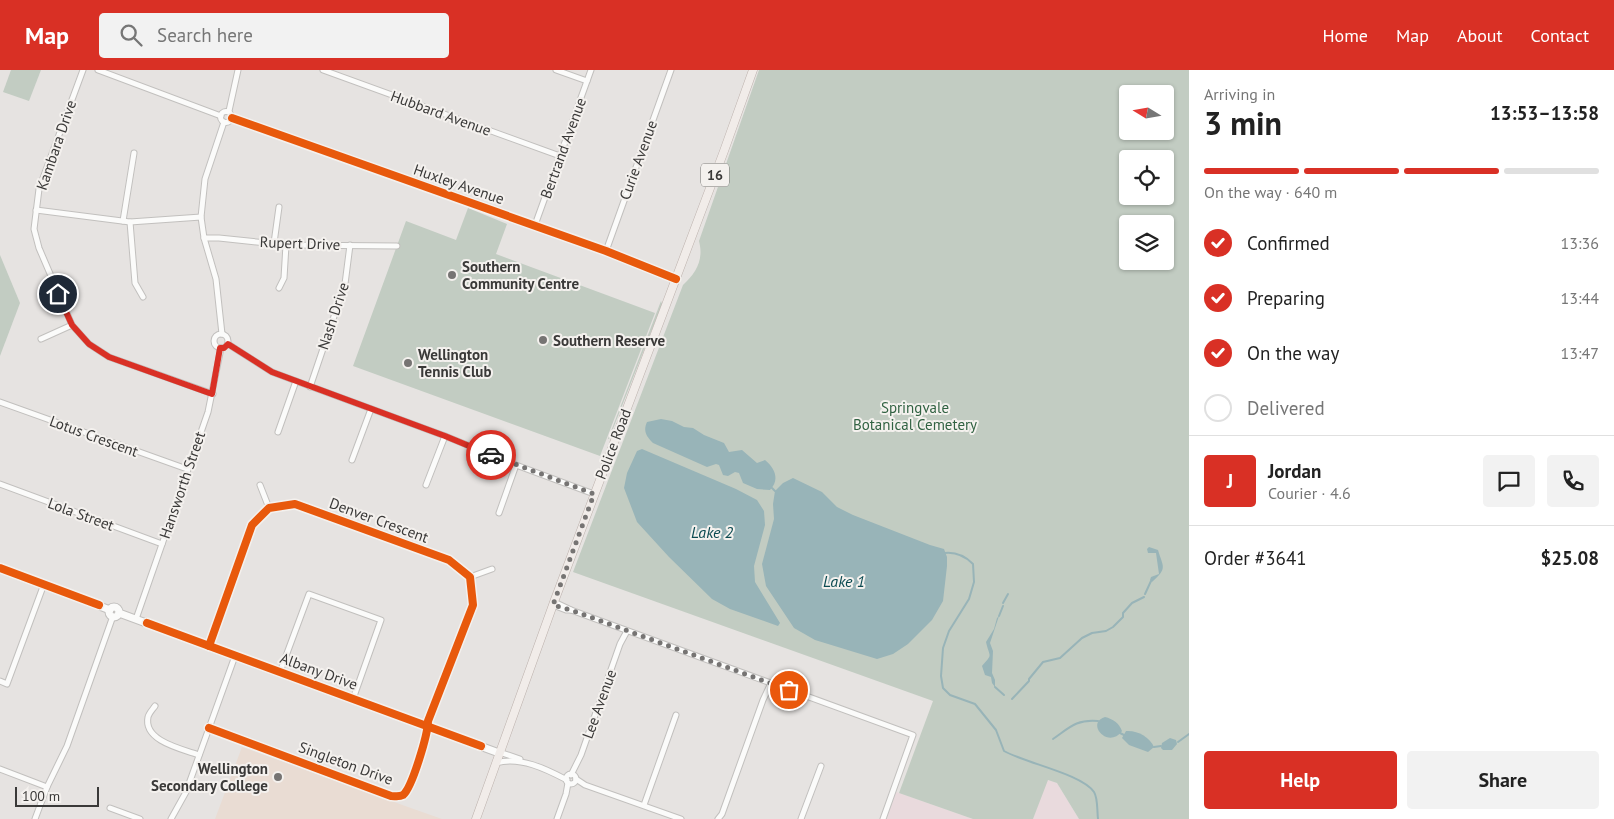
<!DOCTYPE html>
<meta charset="utf-8">
<style>
body{margin:0;font-family:"PT Sans",sans-serif;background:#f2f2f2;color:#222;height:100vh;display:flex;flex-direction:column;font-size:19px;white-space:nowrap}
*{box-sizing:border-box;margin:0}
p{font-size:16px;color:#767676}
.icon{flex:none;width:28px;height:28px;fill:none;stroke:currentColor;stroke-width:2;stroke-linecap:round;stroke-linejoin:round}
.map{position:relative;flex:1;overflow:hidden}
.panel{display:flex;flex-direction:column;background:#fff;width:425px}
.panel>*{flex:none}
.needle{width:32px;rotate:281deg}
.controls{position:absolute;left:1119px;top:15px;display:grid;gap:10px}
.controls a{display:grid;place-items:center;width:55px;height:55px;border-radius:5px;background:#fff;box-shadow:0 1px 4px #0004;font-size:25px}
.scale{position:absolute;left:15px;bottom:12px;width:84px;box-sizing:border-box;padding-left:5px;border:2px solid #3a3938;border-top:0;font-size:14px;line-height:18px;white-space:nowrap;color:#3a3938;-webkit-text-stroke:4px #f4f1ee;paint-order:stroke}
.pin{position:absolute;display:grid;place-items:center;width:42px;height:42px;color:#fff;margin:-21px;border:2px solid #fff;border-radius:50%;box-shadow:0 1px 5px #0007}
.courier{position:absolute;display:grid;place-items:center;width:50px;height:50px;margin:-25px;border:4px solid #d93025;border-radius:50%;background:#fff;color:#222;box-shadow:0 1px 6px #0007}
.overview em{font-style:normal;font-weight:700}
.overview div{display:flex;flex-direction:column-reverse}
.overview{display:flex;align-items:center;justify-content:space-between;height:85px;padding:0 15px}
h1{font-size:32px;font-weight:700;line-height:38px}
.bar{display:grid;grid-template-columns:repeat(4,1fr);gap:8px 5px;align-content:center;height:60px;padding:0 15px}
.bar i{height:6px;border-radius:4px;background:#e0e0e0}
.bar .selected{background:#d93025}
.bar p{grid-column:span 4}
.line{display:flex;align-items:center;gap:12px;padding:0 15px;border-top:1px solid #e0e0e0}
.line div{flex:1}
.round{display:grid;place-items:center;flex:none;width:52px;height:52px;border-radius:5px;background:#f2f2f2}
ol{padding:0 15px;list-style:none}
li{display:flex;align-items:center;gap:15px;height:55px}
li p{margin-inline-start:auto}
li .icon{padding:5px;border-radius:50%;background:#d93025;color:#fff;stroke-width:4}
li:last-child{color:#767676}
li i{width:28px;height:28px;border:2px solid #e0e0e0;border-radius:50%}
.action{display:flex;gap:10px;margin-top:auto;padding:10px 15px}
.action a{flex:1;height:58px;border-radius:5px;background:#d93025;color:#fff;font-size:20px;font-weight:700;line-height:58px;text-align:center}
.action a+a{background:#f2f2f2;color:#222}
header{display:flex;align-items:center;gap:30px;box-sizing:border-box;height:70px;padding:0 25px;background:#d93025;color:#fff}
header strong{font-size:24px}
nav{display:flex;gap:28px;margin-inline-start:auto;font-size:18px}
.search{width:350px;height:45px;background:#f2f2f2;display:flex;align-items:center;gap:12px;box-sizing:border-box;padding:0 18px;border-radius:5px;color:#767676;font-size:19px}
main{display:flex;flex:1;min-height:0}
.map>svg:first-child{display:block}
.industrial{fill:#e9dadd}
.education{fill:#e9dcd3}
.green{fill:#c2ccc2;fill-rule:evenodd}
.water{fill:#98b4b8}
.lines{fill:none;stroke-linecap:round;stroke-linejoin:round}
.stream{stroke:#98b4b8;stroke-width:2}
.street-casing{stroke:#c2c0be;stroke-width:7}
.secondary-casing{stroke:#c2c0be;stroke-width:9}
.primary-casing{stroke:#bcb1ac;stroke-width:9}
.street{stroke:#fbfbfa;stroke-width:5}
.secondary{stroke:#fbfbfa;stroke-width:7}
.primary{stroke:#f1ece9;stroke-width:8}
.cycleway-casing{stroke:#f4f1ee;stroke-width:11}
.cycleway{stroke:#e8590c;stroke-width:8}
.done{stroke:#767473;stroke-width:5;stroke-dasharray:0 9}
.route{stroke:#d93025;stroke-width:6}
.poi-dot{fill:#767473;stroke:#f4f1ee;stroke-width:2}
.labels{text-anchor:middle;dominant-baseline:central;stroke-width:4;stroke-linejoin:round;paint-order:stroke}
.shield{fill:#f4f1ee;stroke:#72706f;stroke-width:1}
.shield-label{font-size:14px;font-weight:bold;fill:#3a3938}
.street-label{font-size:15px;fill:#3a3938;stroke:#f4f1ee}
.poi-label{font-size:15px;font-weight:bold;fill:#3a3938;stroke:#f4f1ee;text-anchor:start}
.park-label{font-size:15px;fill:#316242;stroke:#f4f1ee}
.water-label{font-size:16px;font-style:italic;fill:#0b4a51;stroke:#f4f1ee}
</style>
<header>
<strong>Map</strong>
<div class="search"><svg class="icon" aria-label="search" viewBox="0 0 24 24"><circle cx="10" cy="10" r="6"/><path d="M15 15l6 6"/></svg>Search here</div>
<nav><a>Home</a><a>Map</a><a>About</a><a>Contact</a></nav>
</header>
<main>
<div class="map">
<svg width="1189" height="749" viewBox="0 0 1189 749">
<rect width="100%" height="100%" fill="#e6e3e1"/>
<g class="industrial">
<polygon points="1047,710 1057,713 1079,749 1033,749"/>
<polygon points="896,722 899,723 973,749 886,749"/>
</g>
<polygon class="education" points="242,677 408,737 442,749 215,749"/>
<g class="green">
<polygon points="11,0 41,0 29,31 3,22"/>
<path d="M759,0h430v749h-110l-22,-36 -9,-3 -15,39h-60l-74,-26 34,-92 -360,-129 110,-287c13,-12 21,-25 16,-44zM1128,24h37v37h-37zM1128,89h37v37h-37zM1128,154h37v37h-37z"/>
<polygon points="468,138 507,154 496,184 655,243 600,386 353,296 406,151 456,170"/>
<polygon points="0,185 20,233 0,286"/>
<polygon points="661,231 662,234 609,369 608,369"/>
</g>
<g class="water">
<path d="M661,349l11,2 12,6 9,1 11,7 20,8 5,9 13,-2 15,13 8,-3c10,8 15,20 5,30l-13,-1 -14,-6 -4,-10 -4,-1 -7,4 -5,-1 -4,-10 -3,-1 -9,3 -54,-24c-7,-7 -10,-12 -6,-21z"/>
<polygon points="642,379 736,419 757,430 764,441 765,455 754,496 755,512 780,553 778,556 730,539 712,529 669,487 637,452 624,418 627,403 637,381"/>
<polygon points="793,408 822,422 837,437 853,445 930,475 944,479 947,487 947,496 943,531 932,550 908,574 893,584 877,589 815,570 794,558 766,516 762,494 774,449 773,434 775,421 783,413"/>
<path d="M1149,477l9,3c5,17 10,18 -6,32l-2,-2 1,-3 8,-3 -3,-21h-8l-1,-4z"/>
<path d="M999,546l-9,27 3,8 -1,22 3,7v7l-3,-4 -1,-6 -6,-2 -3,-9c11,-13 8,-7 4,-24l8,-13 3,-11z"/>
<path d="M1105,647c8,2 14,6 17,14 -14,19 -37,-8 -17,-14z"/>
<path d="M1126,661c11,-1 24,6 28,16l-6,5 -19,-7 -7,-7z"/>
<polygon points="1170,668 1176,670 1177,674 1172,680 1163,680 1161,678 1162,673"/>
</g>
<g class="lines">
<g class="stream">
<polyline points="772,418 775,421"/>
<path d="M945,483c11,-1 20,3 28,11l1,18 -5,17 -20,32 -6,17 -2,28 2,12 7,7 25,9 21,26 8,21c21,12 78,23 90,41 4,6 3,19 4,27"/>
<polyline points="1145,524 1151,511"/>
<polyline points="1003,533 1008,524"/>
<polyline points="999,546 1003,536"/>
<polyline points="995,617 1004,625"/>
<polyline points="1012,629 1029,611 1029,609 1043,592 1060,588 1082,568 1092,563 1106,561 1113,557 1123,547 1123,543 1132,533 1144,527"/>
<polyline points="1120,663 1124,665"/>
<path d="M1053,669c16,-11 23,-20 45,-18"/>
<polyline points="1178,672 1189,664"/>
<polyline points="1154,677 1161,676"/>
</g>
<defs>
<g id="street">
<polyline points="83,0 39,119 34,159 39,178 72,255 89,274 109,287 213,324"/>
<polyline points="98,0 221,46"/>
<polyline points="323,0 560,86"/>
<polyline points="556,0 587,11"/>
<polyline points="229,41 238,0"/>
<circle cx="226" cy="47" r="5.5"/>
<polyline points="232,48 606,181 676,209"/>
<polyline points="36,140 130,152 201,147"/>
<polyline points="123,151 134,83"/>
<polyline points="130,152 135,213 143,227"/>
<polyline points="535,155 591,0"/>
<polyline points="204,168 219,168 286,175 397,176"/>
<polyline points="274,173 279,137"/>
<polyline points="606,181 671,0"/>
<polyline points="279,218 284,208 286,175"/>
<circle cx="221" cy="271" r="7"/>
<polyline points="222,264 216,209 204,168 201,147 205,109 224,52"/>
<polyline points="41,269 72,255"/>
<polyline points="228,274 272,302 296,311 445,366 516,395 594,424"/>
<polyline points="310,317 345,214 350,175"/>
<polyline points="0,332 187,399"/>
<polyline points="278,362 296,311"/>
<polyline points="352,390 371,339"/>
<polyline points="0,414 162,474"/>
<polyline points="260,415 269,438"/>
<polyline points="426,415 445,366"/>
<polyline points="499,443 516,395"/>
<polyline points="470,507 492,499"/>
<polyline points="554,532 571,540"/>
<polyline points="553,535 566,540 571,540 913,665 883,749"/>
<polyline points="136,549 208,342 221,278"/>
<path d="M209,576l43,-121 17,-17 26,-4 154,56 21,17 3,28 -45,116c0,13 -16,67 -25,74 -4,2 -7,1 -12,1l-182,-68"/>
<polyline points="280,602 309,524 381,550 353,629"/>
<polyline points="0,611 7,614 44,514"/>
<path d="M155,636c-2,3 -6,7 -7,11 -5,24 34,32 51,38"/>
<polyline points="499,682 520,689"/>
<path d="M496,693c24,-7 50,6 71,17"/>
<polyline points="0,699 47,717"/>
<circle cx="571" cy="709" r="5"/>
<polyline points="571,705 581,685 620,574 627,561"/>
<polyline points="576,709 585,715 681,749"/>
<polyline points="644,735 676,645"/>
<polyline points="110,738 140,749"/>
<polyline points="35,749 47,717 67,676 113,546"/>
<polyline points="171,749 186,722 235,586"/>
<polyline points="557,749 566,724 568,713"/>
<polyline points="718,749 722,744 763,630 771,613"/>
<polyline points="801,749 821,696"/>
</g>
<g id="secondary">
<polyline points="0,498 110,540"/>
<circle cx="114" cy="542" r="5"/>
<polyline points="119,543 499,683"/>
</g>
<polyline id="primary" points="476,749 554,532 724,81 753,0"/>
</defs>
<use href="#street" class="street-casing"/>
<use href="#secondary" class="secondary-casing"/>
<use href="#primary" class="primary-casing"/>
<use href="#street" class="street"/>
<use href="#secondary" class="secondary"/>
<use href="#primary" class="primary"/>
<defs>
<g id="cycleway">
<polyline points="232,48 606,181 676,209"/>
<polyline points="0,498 99,535"/>
<polyline points="147,553 481,676"/>
<path d="M209,576l43,-121 17,-17 26,-4 154,56 21,17 3,28 -45,116c0,13 -16,67 -25,74 -4,2 -7,1 -12,1l-182,-68"/>
</g>
</defs>
<use href="#cycleway" class="cycleway-casing"/>
<use href="#cycleway" class="cycleway"/>
</g>
<g class="lines">
<polyline class="done" points="491,385 594,424 553,535 571,540 789,620"/>
<polyline class="route" points="58,224 72,255 89,274 109,287 212,324 220,278 224,278 228,274 272,302 445,366 491,385"/>
</g>
<g class="poi-dot">
<circle cx="452" cy="205" r="5"/>
<circle cx="543" cy="270" r="5"/>
<circle cx="408" cy="293" r="5"/>
<circle cx="278" cy="707" r="5"/>
</g>
<g class="labels">
<rect class="shield" x="701" y="93.5" width="28" height="23" rx="4"/>
<g class="shield-label">
<text x="715" y="105">16</text>
</g>
<g class="street-label">
<text transform="translate(441 43) rotate(20)">Hubbard Avenue</text>
<text transform="translate(56 75) rotate(-71)">Kambara Drive</text>
<text transform="translate(563 78) rotate(-70)">Bertrand Avenue</text>
<text transform="translate(638 90) rotate(-70)">Curie Avenue</text>
<text transform="translate(459 114) rotate(19)">Huxley Avenue</text>
<text transform="translate(300 173) rotate(2)">Rupert Drive</text>
<text transform="translate(333 246) rotate(-72)">Nash Drive</text>
<text transform="translate(94 366) rotate(20)">Lotus Crescent</text>
<text transform="translate(613 374) rotate(-69)">Police Road</text>
<text transform="translate(182 415) rotate(-71)">Hansworth Street</text>
<text transform="translate(81 444) rotate(20)">Lola Street</text>
<text transform="translate(379 450) rotate(20)">Denver Crescent</text>
<text transform="translate(319 601) rotate(20)">Albany Drive</text>
<text transform="translate(599 634) rotate(-70)">Lee Avenue</text>
<text transform="translate(346 693) rotate(20)">Singleton Drive</text>
</g>
<g class="poi-label">
<text x="462" y="196">Southern<tspan x="462" dy="17">Community Centre</tspan></text>
<text x="553" y="270">Southern Reserve</text>
<text x="418" y="284">Wellington<tspan x="418" dy="17">Tennis Club</tspan></text>
<text x="268" y="698" text-anchor="end">Wellington<tspan x="268" dy="17">Secondary College</tspan></text>
</g>
<g class="park-label">
<text x="915" y="337">Springvale<tspan x="915" dy="17">Botanical Cemetery</tspan></text>
</g>
<g class="water-label">
<text x="712" y="462">Lake 2</text>
<text x="844" y="511">Lake 1</text>
</g>
</g>
</svg>
<div class="controls">
<a><svg class="needle" viewBox="-14 -14 28 28"><path d="M0-13l5 13h-10z" fill="#e53935"/><path d="M0 13l5-13h-10z" fill="#767676"/></svg></a>
<a><svg class="icon" aria-label="locate" viewBox="0 0 24 24"><circle cx="12" cy="12" r="6"/><path d="M12 2v4M12 18v4M2 12h4M18 12h4"/></svg></a>
<a><svg class="icon" aria-label="layers" viewBox="0 0 24 24"><path d="M12 4l9 5-9 5-9-5zM3 14l9 5 9-5"/></svg></a>
</div>
<div class="scale">100 m</div>
<div class="pin" style="left:789px;top:620px;background:#ea580c"><svg class="icon" aria-label="bag" viewBox="0 0 24 24"><path d="M5 8h14l-1 12H6zM9 8a3 3 0 0 1 6 0"/></svg></div>
<div class="pin" style="left:58px;top:224px;background:#1f2937"><svg class="icon" aria-label="home" viewBox="0 0 24 24"><path d="M3 11l9-7 9 7M6 9v11h12V9"/></svg></div>
<div class="courier" style="left:491px;top:385px"><svg class="icon" aria-label="car" viewBox="0 0 24 24"><path d="M5 17H2v-5l4-1 3-4h7l3 4 3 1v5h-3M9 17h6M6 11h13"/><circle cx="7" cy="17" r="2"/><circle cx="17" cy="17" r="2"/></svg></div>
</div>
<section class="panel">
<div class="overview"><div><h1>3 min</h1><p>Arriving in</p></div><em>13:53–13:58</em></div>
<div class="bar"><i class="selected"></i><i class="selected"></i><i class="selected"></i><i></i><p>On the way · 640 m</p></div>
<ol>
<li><svg class="icon" aria-label="check" viewBox="0 0 24 24"><path d="M5 12l5 5 9-10"/></svg>Confirmed<p>13:36</p></li>
<li><svg class="icon" aria-label="check" viewBox="0 0 24 24"><path d="M5 12l5 5 9-10"/></svg>Preparing<p>13:44</p></li>
<li><svg class="icon" aria-label="check" viewBox="0 0 24 24"><path d="M5 12l5 5 9-10"/></svg>On the way<p>13:47</p></li>
<li><i></i>Delivered</li>
</ol>
<div class="line" style="height:90px"><b class="round" style="background:#d93025;color:#fff">J</b><div><b>Jordan</b><p>Courier · 4.6</p></div><a class="round"><svg class="icon" aria-label="chat" viewBox="0 0 24 24"><path d="M4 5h16v11H9l-5 4z"/></svg></a><a class="round"><svg class="icon" aria-label="phone" viewBox="0 0 24 24"><path d="M5 4h4l2 5-3 2q2 4 5 5l2-3 5 2v4C11 20 4 13 5 4z"/></svg></a></div>
<div class="line" style="height:65px"><div>Order #3641</div><b>$25.08</b></div>
<div class="action"><a>Help</a><a>Share</a></div>
</section>
</main>
